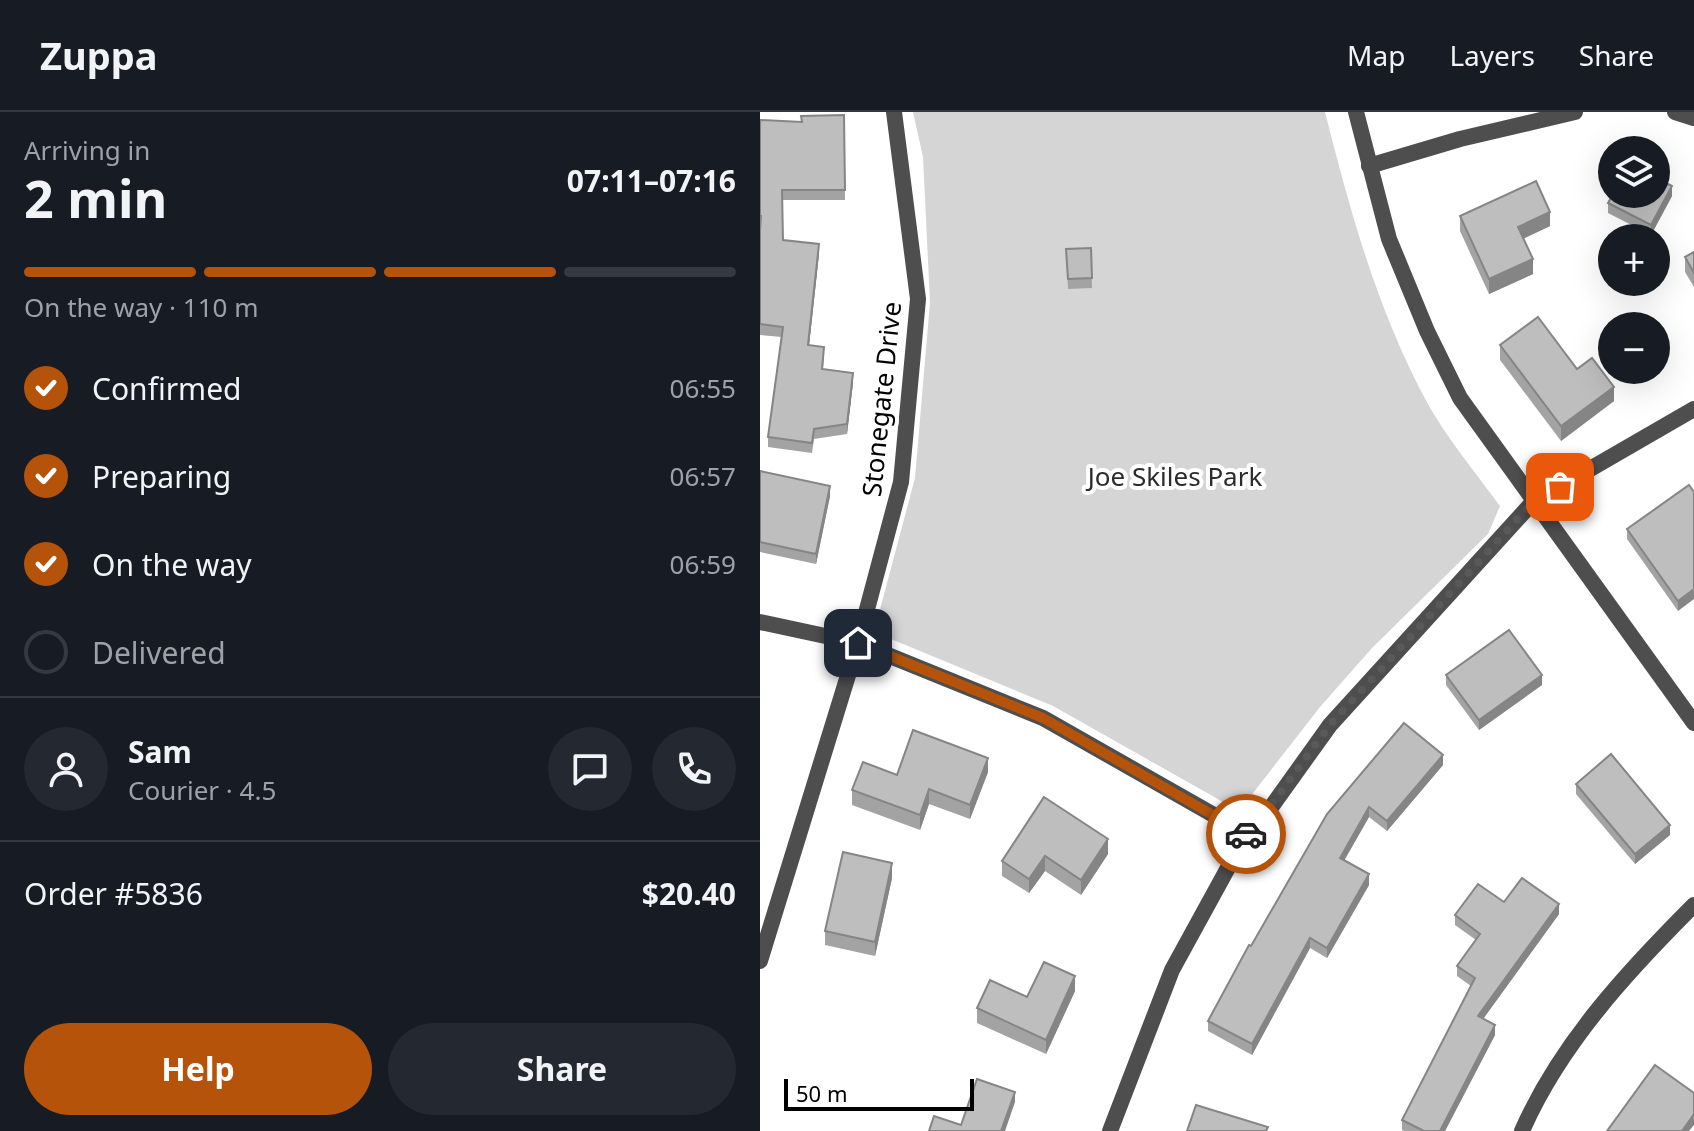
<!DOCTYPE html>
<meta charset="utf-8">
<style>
body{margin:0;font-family:"Noto Sans",sans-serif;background:#242831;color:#f1f3f6;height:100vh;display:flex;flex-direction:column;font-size:30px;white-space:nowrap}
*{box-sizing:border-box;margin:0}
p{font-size:26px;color:#9ea1a6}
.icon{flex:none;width:44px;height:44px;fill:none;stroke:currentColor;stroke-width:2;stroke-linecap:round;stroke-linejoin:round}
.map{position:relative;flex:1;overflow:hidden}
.drawer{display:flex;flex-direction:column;background:#171b24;width:760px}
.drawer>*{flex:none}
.tools{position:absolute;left:838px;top:24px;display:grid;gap:16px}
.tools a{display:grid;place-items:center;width:72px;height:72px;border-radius:50%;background:#171b24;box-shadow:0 8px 32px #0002;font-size:40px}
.scale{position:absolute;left:24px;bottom:20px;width:190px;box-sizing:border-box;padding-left:8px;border:4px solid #000;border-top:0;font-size:22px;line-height:28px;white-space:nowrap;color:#000;-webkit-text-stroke:6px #fff;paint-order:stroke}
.pin{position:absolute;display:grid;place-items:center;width:68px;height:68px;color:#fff;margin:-34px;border-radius:16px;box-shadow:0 4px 12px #0006}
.courier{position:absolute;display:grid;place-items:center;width:80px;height:80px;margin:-40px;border:6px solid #b45309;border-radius:50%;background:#fff;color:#222;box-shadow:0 2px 10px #0007}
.overview em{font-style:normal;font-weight:700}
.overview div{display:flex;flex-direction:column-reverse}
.overview{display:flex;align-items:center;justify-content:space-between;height:136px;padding:0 24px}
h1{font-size:52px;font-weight:700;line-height:60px}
.bar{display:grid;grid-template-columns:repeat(4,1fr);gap:12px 8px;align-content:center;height:96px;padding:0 24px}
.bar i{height:10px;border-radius:6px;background:#363941}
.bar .active{background:#b45309}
.bar p{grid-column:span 4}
.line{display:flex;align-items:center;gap:20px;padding:0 24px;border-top:2px solid #363941}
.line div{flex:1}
.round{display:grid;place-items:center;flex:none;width:84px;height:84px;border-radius:42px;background:#242831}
ol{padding:0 24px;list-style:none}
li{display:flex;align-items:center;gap:24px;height:88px}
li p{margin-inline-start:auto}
li .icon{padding:8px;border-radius:50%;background:#b45309;color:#fff;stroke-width:4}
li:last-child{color:#9ea1a6}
li i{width:44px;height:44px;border:4px solid #363941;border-radius:50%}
.cta{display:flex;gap:16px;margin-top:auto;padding:16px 24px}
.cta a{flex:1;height:92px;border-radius:48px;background:#b45309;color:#fff;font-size:32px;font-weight:700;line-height:92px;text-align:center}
.cta a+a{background:#242831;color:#f1f3f6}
header{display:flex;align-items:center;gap:48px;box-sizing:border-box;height:112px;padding:0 40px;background:#171b24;border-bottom:2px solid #363941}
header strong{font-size:38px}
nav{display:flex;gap:44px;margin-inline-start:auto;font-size:28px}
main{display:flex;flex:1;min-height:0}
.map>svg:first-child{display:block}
.green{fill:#d5d5d5}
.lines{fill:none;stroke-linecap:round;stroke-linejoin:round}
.minor{stroke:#4e4e4e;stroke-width:16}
.tertiary{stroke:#4e4e4e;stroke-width:16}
.wall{fill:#a3a3a3}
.shaded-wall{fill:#858585}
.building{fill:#bebebe;stroke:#858585;stroke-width:2}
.done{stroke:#595959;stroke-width:8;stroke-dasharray:0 14.4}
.route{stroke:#b45309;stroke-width:10}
.labels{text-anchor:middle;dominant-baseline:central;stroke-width:8;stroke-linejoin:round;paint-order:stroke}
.street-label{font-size:26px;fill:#000;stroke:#fff}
.park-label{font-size:26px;fill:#2c2c2c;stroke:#fff}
</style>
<header>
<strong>Zuppa</strong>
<nav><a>Map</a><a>Layers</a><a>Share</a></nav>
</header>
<main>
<section class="drawer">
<div class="overview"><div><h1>2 min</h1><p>Arriving in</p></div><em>07:11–07:16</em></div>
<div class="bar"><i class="active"></i><i class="active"></i><i class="active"></i><i></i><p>On the way · 110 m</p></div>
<ol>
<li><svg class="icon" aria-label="check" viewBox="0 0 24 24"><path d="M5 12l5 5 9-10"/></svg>Confirmed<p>06:55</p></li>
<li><svg class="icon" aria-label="check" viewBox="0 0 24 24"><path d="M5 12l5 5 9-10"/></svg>Preparing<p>06:57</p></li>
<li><svg class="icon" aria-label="check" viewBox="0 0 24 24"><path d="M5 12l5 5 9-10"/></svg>On the way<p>06:59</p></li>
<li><i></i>Delivered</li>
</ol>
<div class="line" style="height:144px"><a class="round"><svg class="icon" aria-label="person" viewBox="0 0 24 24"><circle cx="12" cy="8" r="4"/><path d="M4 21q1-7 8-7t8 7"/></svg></a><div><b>Sam</b><p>Courier · 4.5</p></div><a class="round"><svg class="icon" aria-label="chat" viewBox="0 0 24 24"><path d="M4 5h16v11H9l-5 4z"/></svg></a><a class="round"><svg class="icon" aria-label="phone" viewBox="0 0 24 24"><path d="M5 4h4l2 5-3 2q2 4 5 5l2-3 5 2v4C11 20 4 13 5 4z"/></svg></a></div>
<div class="line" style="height:104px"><div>Order #5836</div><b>$20.40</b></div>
<div class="cta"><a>Help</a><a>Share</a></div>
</section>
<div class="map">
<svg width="934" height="1019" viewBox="0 0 934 1019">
<rect width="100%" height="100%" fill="#fff"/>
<path class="green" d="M153,0h412c26,102 53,201 104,294 20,35 47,67 71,100l-12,28 -116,114 -52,59 -81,104 -186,-105 -179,-74 41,-154 15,-176 -7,-145z"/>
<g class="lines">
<g class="minor">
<polyline points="915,0 934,6"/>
<polyline points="609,54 700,27 815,0"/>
<polyline points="0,510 98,531 283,606 489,723"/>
<polyline points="0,849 98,531 141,370 158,187 134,0"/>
<polyline points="350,1019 412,858 469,754 570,613 773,390 934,297"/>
<path d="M762,1019c38,-87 106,-160 172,-226"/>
</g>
<polyline class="tertiary" points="596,0 629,127 667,219 700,286 934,611"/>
</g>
<g class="wall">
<polygon points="84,3 85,88 22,88 23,128 59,142 49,233 64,245 63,257 93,271 87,322 54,327 52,341 8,335 8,325 22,225 0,223 0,8 42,10"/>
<polygon points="912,84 891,123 848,101 848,91"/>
<polygon points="700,104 790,114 763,127 773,162 729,182 700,119"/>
<polygon points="331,136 332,176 308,177 306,137"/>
<polygon points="934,140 934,175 925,160 925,145"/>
<polygon points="740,233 817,257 854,289 801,329 740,248"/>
<polygon points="0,359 70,384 56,452 0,440"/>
<polygon points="929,373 918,499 867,427 867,417"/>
<polygon points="686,563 782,573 719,618 686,573"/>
<polygon points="644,611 683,653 627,719 609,705 584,748 609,773 567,846 550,836 492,943 448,919 448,909 491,834"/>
<polygon points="228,660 210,707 169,692 160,718 92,693 92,678 137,663"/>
<polygon points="816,672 910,723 875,752 816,682"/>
<polygon points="284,685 348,742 321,783 285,759 269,781 242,764 242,749"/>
<polygon points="132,766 115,844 65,833 65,819"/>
<polygon points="744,790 799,802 723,907 735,923 685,1019 644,1019 642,1018 642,1008 711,874 697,864 697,854 716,828 695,813 695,803"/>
<polygon points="315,879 286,942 217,911 217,896 267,885"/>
</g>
<g class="shaded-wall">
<polygon points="912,74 912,84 891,123 891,113"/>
<polygon points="790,100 790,114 758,129 758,115"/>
<polygon points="59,132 59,142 48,243 48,233"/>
<polygon points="773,147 773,162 729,182 729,167"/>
<polygon points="93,261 93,271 87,322 87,312"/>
<polygon points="854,275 854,289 801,329 801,314"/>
<polygon points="70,374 70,384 56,452 56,442"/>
<polygon points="934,477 934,487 918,499 918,489"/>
<polygon points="782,563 782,573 719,618 719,608"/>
<polygon points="683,643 683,653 627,719 627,709"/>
<polygon points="228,646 228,660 210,707 210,693"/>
<polygon points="169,677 169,692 160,718 160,703"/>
<polygon points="609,695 609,705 580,756 580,746"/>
<polygon points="910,713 910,723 875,752 875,742"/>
<polygon points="348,727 348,742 321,783 321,768"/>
<polygon points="285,744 285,759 269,781 269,767"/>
<polygon points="132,751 132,766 115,844 115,830"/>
<polygon points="609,762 609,773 567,846 567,836"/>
<polygon points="799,792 799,802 718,914 718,904"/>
<polygon points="550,826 550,836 492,943 492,932"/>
<polygon points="315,864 315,879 286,942 286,928"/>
<polygon points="735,913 735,923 685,1019 680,1019"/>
<polygon points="255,980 255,990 245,1019 241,1019"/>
<polygon points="934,1002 934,1013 929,1019 922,1019"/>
</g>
<g class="building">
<polygon points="84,3 85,78 22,78 23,128 59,132 48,233 64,235 62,257 93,261 87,312 54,317 52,331 8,325 23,215 0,212 0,119 1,104 0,104 0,8 42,10 41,4"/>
<polygon points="896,66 912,74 891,113 848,91 853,82 896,82"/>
<polygon points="776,69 790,100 758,115 773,147 729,167 700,104"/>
<polygon points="331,136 332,166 308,167 306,137"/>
<polygon points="934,140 934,161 925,145"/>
<polygon points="778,205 817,257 832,246 854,275 801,314 740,233"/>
<polygon points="0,359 70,374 56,442 0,430"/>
<polygon points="929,373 934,380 934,477 918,489 867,417"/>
<polygon points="749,518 782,563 719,608 686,563"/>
<polygon points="644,611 683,643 627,709 609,695 580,746 609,762 567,836 550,826 492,932 448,909 489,833 491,834 567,702"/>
<polygon points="153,618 228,646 210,693 169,677 160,703 92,678 103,650 137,663"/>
<polygon points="851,642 910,713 875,742 816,672"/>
<polygon points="284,685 348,727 321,768 285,744 269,767 242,749"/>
<polygon points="83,740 132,751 115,830 65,819"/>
<polygon points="762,766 799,792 718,904 735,913 680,1019 664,1019 642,1008 715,866 697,854 720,822 695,803 718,772 744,790"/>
<polygon points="284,850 315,864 286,928 217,896 230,868 267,885"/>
<polygon points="895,953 934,981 934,1002 922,1019 847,1019"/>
<polygon points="217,967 255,980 241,1019 169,1019 174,1004 201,1013"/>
<polygon points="436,993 508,1015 506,1019 427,1019"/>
</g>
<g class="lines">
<polyline class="done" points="486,722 489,723 570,613 773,390 800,375"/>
<polyline class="route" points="98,531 283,606 486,722"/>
</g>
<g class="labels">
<g class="street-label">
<text transform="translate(121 287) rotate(-84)">Stonegate Drive</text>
</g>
<g class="park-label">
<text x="415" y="364">Joe Skiles Park</text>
</g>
</g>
</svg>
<div class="tools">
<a><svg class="icon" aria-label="layers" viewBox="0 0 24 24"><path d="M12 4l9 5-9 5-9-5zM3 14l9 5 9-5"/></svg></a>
<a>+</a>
<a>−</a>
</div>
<div class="scale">50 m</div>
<div class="pin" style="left:800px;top:375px;background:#ea580c"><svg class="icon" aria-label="bag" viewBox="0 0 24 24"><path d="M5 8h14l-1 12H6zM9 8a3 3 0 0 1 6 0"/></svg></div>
<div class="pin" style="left:98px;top:531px;background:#1f2937"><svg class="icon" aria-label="home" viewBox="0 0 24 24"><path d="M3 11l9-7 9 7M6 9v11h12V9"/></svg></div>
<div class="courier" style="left:486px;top:722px"><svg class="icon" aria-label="car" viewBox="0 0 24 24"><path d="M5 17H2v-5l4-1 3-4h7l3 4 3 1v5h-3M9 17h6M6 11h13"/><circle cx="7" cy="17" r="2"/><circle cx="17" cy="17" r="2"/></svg></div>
</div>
</main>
